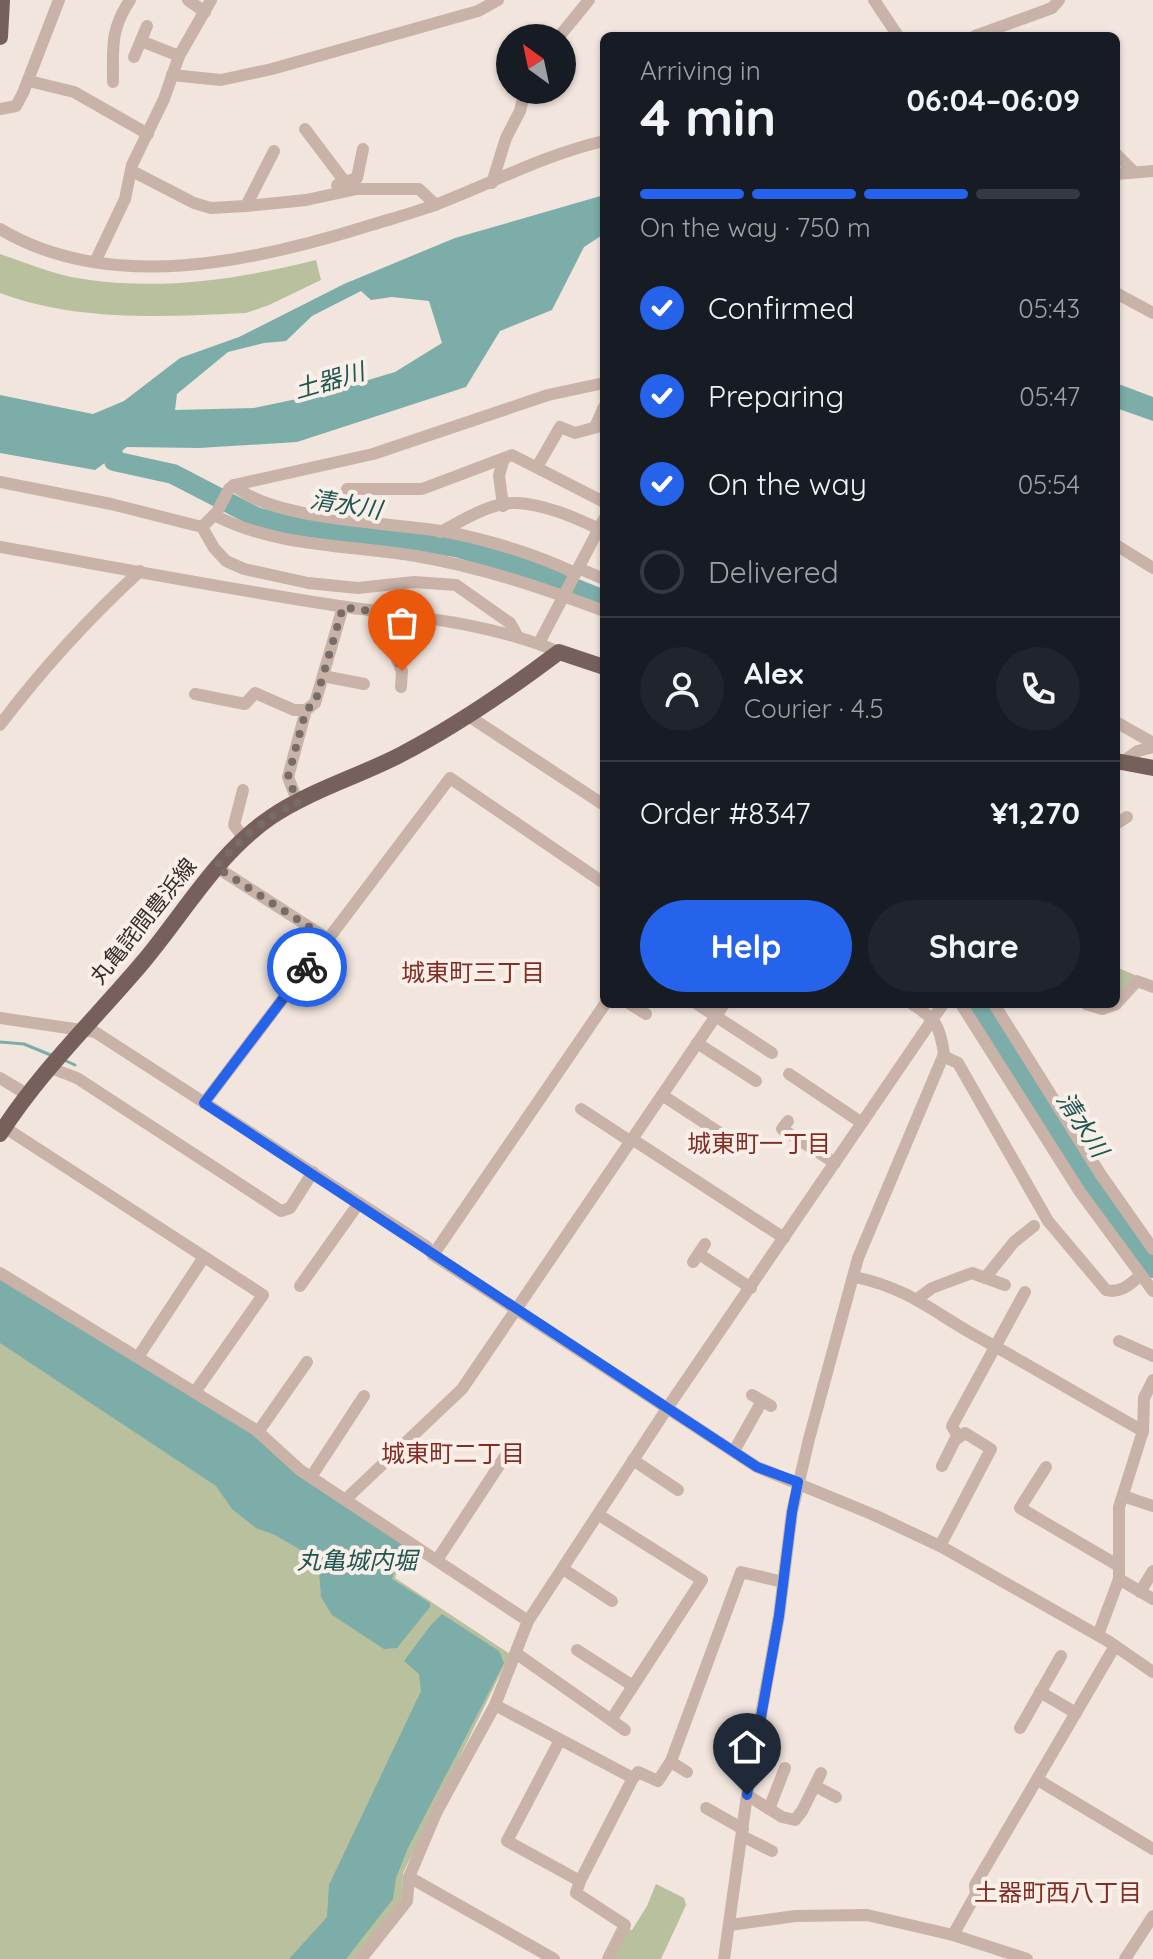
<!DOCTYPE html>
<meta charset="utf-8">
<style>
body{margin:0;font-family:Quicksand,"Noto Sans JP",sans-serif;background:#20242c;color:#f1f3f6;height:100vh;display:flex;flex-direction:column;font-size:30px;white-space:nowrap}
*{box-sizing:border-box;margin:0}
p{font-size:26px;color:#9ea1a6}
.icon{flex:none;width:44px;height:44px;fill:none;stroke:currentColor;stroke-width:2;stroke-linecap:round;stroke-linejoin:round}
.map{position:relative;flex:1;overflow:hidden}
.sheet{position:absolute;left:600px;top:32px;width:520px;height:976px;display:flex;flex-direction:column;background:#171b24;border-radius:12px;box-shadow:0 2px 6px #0004}
.sheet>*{flex:none}
.needle{width:52px;rotate:327deg}
.buttons{position:absolute;left:496px;top:24px;display:grid;gap:16px}
.buttons a{display:grid;place-items:center;width:80px;height:80px;border-radius:50%;background:#171b24;box-shadow:0 2px 6px #0004;font-size:40px}
.pin{position:absolute;display:grid;place-items:center;width:68px;height:68px;color:#fff;margin:-82px -34px;border-radius:50% 50% 50% 0;rotate:-45deg;box-shadow:0 0 8px #0007}
.pin .icon{rotate:45deg}
.courier{position:absolute;display:grid;place-items:center;width:80px;height:80px;margin:-40px;border:6px solid #2563eb;border-radius:50%;background:#fff;color:#222;box-shadow:0 2px 10px #0007}
.headline em{font-style:normal;font-weight:700}
.headline div{display:flex;flex-direction:column-reverse}
.headline{display:flex;align-items:center;justify-content:space-between;height:136px;padding:0 40px}
h1{font-size:52px;font-weight:700;line-height:60px}
.bar{display:grid;grid-template-columns:repeat(4,1fr);gap:12px 8px;align-content:center;height:96px;padding:0 40px}
.bar i{height:10px;border-radius:6px;background:#363941}
.bar .current{background:#2563eb}
.bar p{grid-column:span 4}
.line{display:flex;align-items:center;gap:20px;padding:0 40px;border-top:2px solid #363941}
.line div{flex:1}
.round{display:grid;place-items:center;flex:none;width:84px;height:84px;border-radius:42px;background:#20242c}
ol{padding:0 40px;list-style:none}
li{display:flex;align-items:center;gap:24px;height:88px}
li p{margin-inline-start:auto}
li .icon{padding:8px;border-radius:50%;background:#2563eb;color:#fff;stroke-width:4}
li:last-child{color:#9ea1a6}
li i{width:44px;height:44px;border:4px solid #363941;border-radius:50%}
.action{display:flex;gap:16px;margin-top:auto;padding:16px 40px}
.action a{flex:1;height:92px;border-radius:48px;background:#2563eb;color:#fff;font-size:32px;font-weight:700;line-height:92px;text-align:center}
.action a+a{background:#20242c;color:#f1f3f6}
.map>svg:first-child{display:block}
.green{fill:#b9c09e}
.water{fill:#7dada8;fill-rule:evenodd}
.lines{fill:none;stroke-linecap:round;stroke-linejoin:round}
.stream{stroke:#7dada8;stroke-width:3}
.river{stroke:#7dada8;stroke-width:20}
.minor{stroke:#c9b3a9;stroke-width:12}
.major{stroke:#77605b;stroke-width:16}
.done{stroke:#776c68;stroke-width:8;stroke-dasharray:0 14.4}
.route{stroke:#2563eb;stroke-width:10}
.labels{text-anchor:middle;dominant-baseline:central;stroke-width:8;stroke-linejoin:round;paint-order:stroke}
.street-label{font-size:22px;fill:#362b29;stroke:#f9efe9}
.water-label{font-size:24px;font-style:italic;fill:#205652;stroke:#f9efe9}
.neighbourhood-label{font-size:24px;fill:#822e25;stroke:#f9efe9}
</style>
<div class="map">
<svg width="1153" height="1959" viewBox="0 0 1153 1959">
<rect width="100%" height="100%" fill="#f1e5dd"/>
<g class="green">
<path d="M0,254c27,9 55,21 83,25 78,12 157,0 233,-19l5,20 -52,25 -23,8c-80,4 -169,9 -246,-20z"/>
<polygon points="1116,967 1135,975 1116,999"/>
<polygon points="0,1278 405,1543 395,1578 510,1654 403,1873 402,1896 398,1906 356,1959 0,1959"/>
<polygon points="656,1884 684,1898 686,1905 661,1959 612,1959 627,1929 632,1930 647,1906"/>
</g>
<g class="water">
<path d="M604,195v39l-20,13 -32,63 -52,21 -34,56 -169,55 -98,6 -72,-1 -32,23 -95,-17v-58l93,19 31,-13 56,-43 59,-21 105,-53 111,-46zM361,291l10,9 21,-3 37,4 13,42 -47,29 -70,21 -71,15 -79,2 2,-16 51,-42 36,-9 22,-2 26,-25z"/>
<polygon points="1116,383 1153,397 1153,421 1116,408"/>
<polygon points="0,1278 245,1428 403,1542 392,1579 430,1603 430,1607 397,1648 384,1649 332,1615 321,1597 319,1571 311,1556 275,1535 256,1528 232,1509 216,1486 0,1343"/>
<polygon points="442,1614 499,1651 504,1663 408,1848 396,1878 393,1899 346,1959 289,1959 327,1917 329,1885 421,1691 419,1674 404,1661 430,1626"/>
</g>
<g class="lines">
<g class="stream">
<polyline points="0,1042 24,1044 53,1056"/>
<polyline points="64,1060 75,1065"/>
</g>
<g class="river">
<polyline points="109,430 114,461 173,474 256,517 279,523 456,547 519,566 604,600"/>
<polyline points="977,1004 1068,1152 1153,1268"/>
</g>
<g class="minor">
<polyline points="188,0 205,12"/>
<polyline points="874,0 898,36"/>
<polyline points="975,36 1052,8 1059,0"/>
<polyline points="558,38 589,0"/>
<polyline points="141,41 179,56"/>
<polyline points="134,57 147,26"/>
<polyline points="172,75 221,80 272,69 478,11 498,0"/>
<polyline points="29,81 74,92 148,134"/>
<path d="M113,82c0,-34 -3,-52 17,-82"/>
<polyline points="0,109 16,106 23,93 59,0"/>
<polyline points="305,129 345,182"/>
<polyline points="1116,154 1134,172"/>
<polyline points="132,171 194,203 211,208 246,206 274,151"/>
<polyline points="1116,174 1153,171"/>
<polyline points="492,183 506,138 520,111 525,90"/>
<polyline points="337,185 357,178 363,149"/>
<polyline points="246,206 306,200 357,189 419,189 436,205"/>
<path d="M0,229c110,66 257,32 371,-4 23,-7 46,-13 69,-22 54,-21 107,-49 164,-62"/>
<polyline points="95,262 125,199 132,165 164,99 179,56 211,0"/>
<polyline points="1116,293 1153,313"/>
<polyline points="595,427 604,407"/>
<polyline points="537,467 560,427 575,433 604,425"/>
<polyline points="0,482 111,504 202,527 217,512 229,489 234,485 373,454 548,395 604,383"/>
<path d="M234,485c39,37 164,37 219,48 41,9 83,21 122,40"/>
<polyline points="347,489 422,489 512,455 604,502"/>
<polyline points="503,506 499,475 504,459"/>
<path d="M214,515c61,32 135,30 202,41 65,11 127,32 188,55"/>
<polyline points="202,527 214,548 226,561 244,569 308,583 358,588 414,582 456,585 510,623 518,637"/>
<path d="M440,532c22,-11 50,-30 76,-29 28,1 58,14 83,26"/>
<polyline points="1116,545 1153,568"/>
<path d="M0,547c107,19 213,39 320,56 79,13 164,17 239,49"/>
<polyline points="578,568 604,579"/>
<polyline points="539,643 604,519"/>
<polyline points="323,676 364,684"/>
<polyline points="401,687 402,671 397,660 403,616"/>
<polyline points="195,694 245,704 255,693 294,710 306,710"/>
<polyline points="467,715 604,805"/>
<polyline points="1116,722 1153,743"/>
<path d="M0,725c42,-56 88,-106 140,-154"/>
<polyline points="1118,765 1138,751 1153,747"/>
<polyline points="243,790 234,825 244,838"/>
<polyline points="298,803 288,777 306,710 315,703 343,607"/>
<polyline points="1116,824 1127,817"/>
<polyline points="216,867 328,939"/>
<polyline points="630,1004 646,1014"/>
<polyline points="697,1004 772,1053"/>
<polyline points="961,1004 1080,1192 1153,1291"/>
<polyline points="994,1004 1101,1175 1153,1249"/>
<polyline points="1086,1004 1102,1009 1116,1004"/>
<polyline points="1116,1004 1137,981 1153,987"/>
<polyline points="0,1018 95,1032 426,1246 433,1255 757,1467 874,1515 942,1547 1108,1641 1153,1672"/>
<polyline points="697,1043 756,1081"/>
<path d="M943,1056l15,7 90,158 58,69c15,4 24,-6 35,-15"/>
<polyline points="48,1067 77,1078 281,1211 290,1208 313,1172"/>
<polyline points="789,1074 862,1123"/>
<polyline points="0,1078 28,1095"/>
<polyline points="662,1095 720,1133"/>
<polyline points="204,1103 450,778 604,883"/>
<polyline points="581,1109 630,1141"/>
<polyline points="788,1121 782,1129 835,1163"/>
<polyline points="4,1127 263,1295 195,1392"/>
<polyline points="632,1139 784,1238"/>
<polyline points="699,1254 751,1288"/>
<polyline points="433,1255 605,1004"/>
<polyline points="693,1262 705,1244"/>
<polyline points="0,1273 256,1430 300,1470 528,1621"/>
<path d="M855,1277c51,11 73,31 116,56 58,32 115,66 172,98"/>
<polyline points="985,1278 1014,1242 1034,1226"/>
<polyline points="300,1286 359,1203"/>
<polyline points="917,1299 932,1288 972,1273 1005,1285"/>
<polyline points="1119,1341 1153,1356"/>
<polyline points="138,1357 204,1257"/>
<polyline points="752,1395 771,1406"/>
<polyline points="258,1432 307,1362"/>
<polyline points="958,1437 952,1426 1025,1292"/>
<polyline points="734,1451 762,1401"/>
<polyline points="633,1460 678,1490"/>
<polyline points="1046,1467 1020,1508 1119,1566"/>
<polyline points="311,1477 364,1396"/>
<polyline points="1123,1496 1153,1506"/>
<polyline points="346,1499 462,1389 724,1004"/>
<polyline points="940,1546 991,1449 965,1433 955,1440 942,1466"/>
<polyline points="437,1560 506,1455"/>
<polyline points="563,1569 612,1601"/>
<polyline points="1119,1579 1153,1599"/>
<polyline points="1140,1592 1153,1571"/>
<polyline points="1098,1635 1119,1579 1119,1507 1143,1431 1144,1398 1153,1380"/>
<polyline points="577,1650 633,1686"/>
<polyline points="517,1654 611,1720 702,1580 599,1515"/>
<polyline points="1040,1692 1076,1713"/>
<polyline points="495,1705 633,1778 580,1881"/>
<polyline points="611,1720 625,1730"/>
<polyline points="1020,1728 1061,1656"/>
<polyline points="560,1740 507,1841 580,1881 576,1893 625,1925 608,1959"/>
<polyline points="671,1762 687,1772"/>
<polyline points="633,1778 638,1772 658,1781 671,1761 741,1572 783,1582"/>
<polyline points="1038,1780 1153,1849"/>
<polyline points="815,1786 836,1797"/>
<polyline points="747,1795 782,1817 795,1820 802,1811 821,1773"/>
<polyline points="706,1808 743,1829"/>
<polyline points="769,1809 785,1768"/>
<polyline points="742,1836 772,1851"/>
<polyline points="409,1877 554,1959"/>
<polyline points="730,1925 795,1916 867,1915 953,1935 1027,1959"/>
<polyline points="953,1935 976,1894 975,1885 1115,1646"/>
<polyline points="361,1959 407,1901 409,1877 437,1811 495,1705 528,1621 668,1407 943,1004"/>
<path d="M724,1959l25,-178 30,-165 13,-104 17,-73 49,-181 86,-204c-4,-28 -8,-35 -32,-50"/>
<polyline points="1125,1959 1153,1916"/>
</g>
<g class="major">
<polyline points="0,37 2,0"/>
<polyline points="1116,761 1153,768"/>
<path d="M0,1134c41,-64 95,-115 143,-172 42,-50 74,-108 128,-145 38,-26 89,-41 131,-63 54,-28 108,-65 157,-102l45,15"/>
</g>
</g>
<g class="lines">
<path class="done" d="M307,967l21,-28 -112,-72c23,-27 49,-50 82,-64l-10,-26 18,-67 9,-7 28,-96 60,9 -6,43 5,12"/>
<polyline class="route" points="307,967 204,1103 757,1467 798,1482 792,1512 779,1616 747,1795"/>
</g>
<g class="labels">
<g class="street-label">
<text transform="translate(143 921) rotate(-51)">丸亀詫間豊浜線</text>
</g>
<g class="water-label">
<text transform="translate(329 380) rotate(-16)">土器川</text>
<text transform="translate(346 504) rotate(9)">清水川</text>
<text transform="translate(1083 1124) rotate(57)">清水川</text>
<text x="357" y="1560">丸亀城内堀</text>
</g>
<g class="neighbourhood-label">
<text x="473" y="972">城東町三丁目</text>
<text x="759" y="1143">城東町一丁目</text>
<text x="453" y="1453">城東町二丁目</text>
<text x="1058" y="1892">土器町西八丁目</text>
</g>
</g>
</svg>
<div class="buttons">
<a><svg class="needle" viewBox="-14 -14 28 28"><path d="M0-13l5 13h-10z" fill="#e53935"/><path d="M0 13l5-13h-10z" fill="#9ea1a6"/></svg></a>
</div>
<div class="pin" style="left:402px;top:671px;background:#ea580c"><svg class="icon" aria-label="bag" viewBox="0 0 24 24"><path d="M5 8h14l-1 12H6zM9 8a3 3 0 0 1 6 0"/></svg></div>
<div class="pin" style="left:747px;top:1795px;background:#1f2937"><svg class="icon" aria-label="home" viewBox="0 0 24 24"><path d="M3 11l9-7 9 7M6 9v11h12V9"/></svg></div>
<div class="courier" style="left:307px;top:967px"><svg class="icon" aria-label="bike" viewBox="0 0 24 24"><circle cx="6" cy="16" r="4"/><circle cx="18" cy="16" r="4"/><path d="M6 16l4-8h5l3 8M10 8l3 8H6M13 5h3"/></svg></div>
<section class="sheet">
<div class="headline"><div><h1>4 min</h1><p>Arriving in</p></div><em>06:04–06:09</em></div>
<div class="bar"><i class="current"></i><i class="current"></i><i class="current"></i><i></i><p>On the way · 750 m</p></div>
<ol>
<li><svg class="icon" aria-label="check" viewBox="0 0 24 24"><path d="M5 12l5 5 9-10"/></svg>Confirmed<p>05:43</p></li>
<li><svg class="icon" aria-label="check" viewBox="0 0 24 24"><path d="M5 12l5 5 9-10"/></svg>Preparing<p>05:47</p></li>
<li><svg class="icon" aria-label="check" viewBox="0 0 24 24"><path d="M5 12l5 5 9-10"/></svg>On the way<p>05:54</p></li>
<li><i></i>Delivered</li>
</ol>
<div class="line" style="height:144px"><a class="round"><svg class="icon" aria-label="person" viewBox="0 0 24 24"><circle cx="12" cy="8" r="4"/><path d="M4 21q1-7 8-7t8 7"/></svg></a><div><b>Alex</b><p>Courier · 4.5</p></div><a class="round"><svg class="icon" aria-label="phone" viewBox="0 0 24 24"><path d="M5 4h4l2 5-3 2q2 4 5 5l2-3 5 2v4C11 20 4 13 5 4z"/></svg></a></div>
<div class="line" style="height:104px"><div>Order #8347</div><b>¥1,270</b></div>
<div class="action"><a>Help</a><a>Share</a></div>
</section>
</div>
